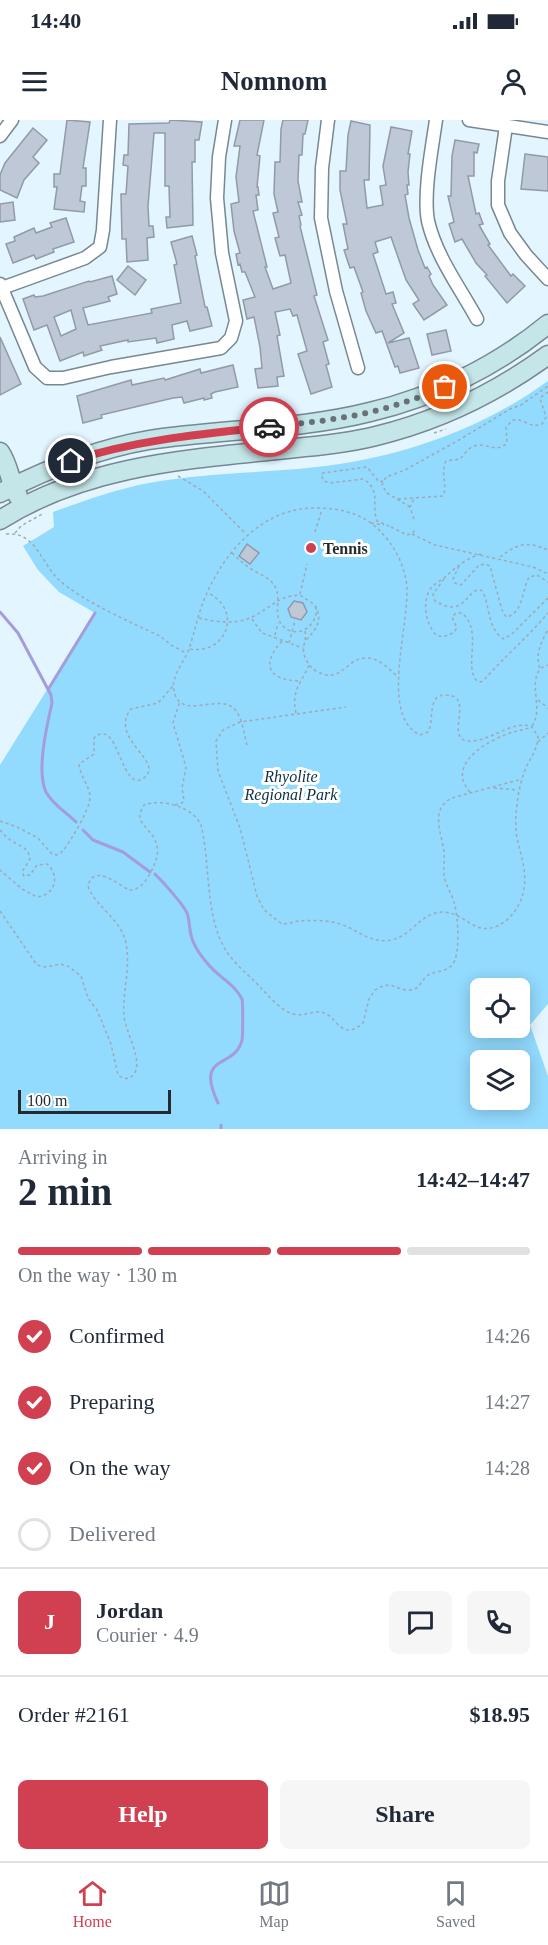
<!DOCTYPE html>
<meta charset="utf-8">
<style>
body{margin:0;font-family:"Times New Roman",serif;background:#f6f6f7;color:#1f2937;height:100vh;display:flex;flex-direction:column;font-size:22px;white-space:nowrap}
*{box-sizing:border-box;margin:0}
p{font-size:20px;color:#747a83}
.icon{flex:none;width:33px;height:33px;fill:none;stroke:currentColor;stroke-width:2;stroke-linecap:round;stroke-linejoin:round}
.map{position:relative;height:1009px;overflow:hidden}
.drawer{display:flex;flex-direction:column;background:#fff;flex:1}
.drawer>*{flex:none}
.fabs{position:absolute;left:470px;top:858px;display:grid;gap:12px}
.fabs a{display:grid;place-items:center;width:60px;height:60px;border-radius:9px;background:#fff;box-shadow:0 3px 15px #0003;font-size:30px}
.scale{position:absolute;left:18px;bottom:15px;width:153px;box-sizing:border-box;padding-left:6px;border:3px solid #242a2e;border-top:0;font-size:16px;line-height:21px;white-space:nowrap;color:#242a2e;-webkit-text-stroke:4px #fff;paint-order:stroke}
.pin{position:absolute;display:grid;place-items:center;width:51px;height:51px;color:#fff;margin:-26px;border:3px solid #fff;border-radius:50%;box-shadow:0 2px 6px #0007}
.courier{position:absolute;display:grid;place-items:center;width:60px;height:60px;margin:-30px;border:4px solid #d04051;border-radius:50%;background:#fff;color:#222;box-shadow:0 2px 8px #0007}
.headline em{font-style:normal;font-weight:700}
.headline div{display:flex;flex-direction:column-reverse}
.headline{display:flex;align-items:center;justify-content:space-between;height:102px;padding:0 18px}
h1{font-size:39px;font-weight:700;line-height:45px}
.bar{display:grid;grid-template-columns:repeat(4,1fr);gap:9px 6px;align-content:center;height:72px;padding:0 18px}
.bar i{height:8px;border-radius:4px;background:#e0e1e3}
.bar .current{background:#d04051}
.bar p{grid-column:span 4}
.line{display:flex;align-items:center;gap:15px;padding:0 18px;border-top:2px solid #e0e1e3}
.line div{flex:1}
.round{display:grid;place-items:center;flex:none;width:63px;height:63px;border-radius:9px;background:#f6f6f7}
ol{padding:0 18px;list-style:none}
li{display:flex;align-items:center;gap:18px;height:66px}
li p{margin-inline-start:auto}
li .icon{padding:6px;border-radius:50%;background:#d04051;color:#fff;stroke-width:4}
li:last-child{color:#747a83}
li i{width:33px;height:33px;border:3px solid #e0e1e3;border-radius:50%}
.button{display:flex;gap:12px;margin-top:auto;padding:12px 18px}
.button a{flex:1;height:69px;border-radius:9px;background:#d04051;color:#fff;font-size:24px;font-weight:700;line-height:69px;text-align:center}
.button a+a{background:#f6f6f7;color:#1f2937}
.status{display:flex;justify-content:space-between;align-items:center;height:42px;padding:0 30px;background:#fff;direction:ltr}
.status svg{height:16px;fill:currentColor}
header{display:flex;justify-content:space-between;align-items:center;height:78px;padding:0 18px;background:#fff;font-size:27px;font-weight:700}
.tabs{display:flex;justify-content:space-around;align-items:center;height:84px;border-top:2px solid #e0e1e3;background:#fff;font-size:16px;color:#747a83}
.tabs a{display:grid;justify-items:center;gap:3px}
.tabs .current{color:#d04051}
.map>svg:first-child{display:block}
.green{fill:#92dafe;fill-rule:evenodd}
.lines{fill:none;stroke-linecap:round;stroke-linejoin:round}
.stream{stroke:#a49cdc;stroke-width:3}
.building{fill:#bfc8d7;stroke:#919aa8;stroke-width:1.5;fill-rule:evenodd}
.street-casing{stroke:#778890;stroke-width:15}
.secondary-casing{stroke:#778890;stroke-width:21}
.path{stroke:#9daab2;stroke-width:1.5;stroke-dasharray:3 3;stroke-linecap:butt}
.street{stroke:#fff;stroke-width:12}
.secondary{stroke:#c4e6e9;stroke-width:18}
.done{stroke:#677177;stroke-width:6;stroke-dasharray:0 10.8}
.route{stroke:#d04051;stroke-width:8}
.poi-dot{fill:#d04051;stroke:#fff;stroke-width:2}
.labels{text-anchor:middle;dominant-baseline:central;stroke-width:6;stroke-linejoin:round;paint-order:stroke}
.poi-label{font-size:16px;font-weight:bold;fill:#242a2e;stroke:#fff;text-anchor:start}
.park-label{font-size:16px;font-style:italic;fill:#0c3040;stroke:#fff}
</style>
<div class="status"><b>14:40</b><svg viewBox="0 0 49 12"><path d="M0 12V9h3v3zM5 12V6h3v6zM10 12V3h3v9zM15 12V0h3v12zM26 1h20v11H26zM47 4h2v5h-2z"/></svg></div>
<header><svg class="icon" aria-label="menu" viewBox="0 0 24 24"><path d="M4 6h16M4 12h16M4 18h16"/></svg>Nomnom<svg class="icon" aria-label="person" viewBox="0 0 24 24"><circle cx="12" cy="8" r="4"/><path d="M4 21q1-7 8-7t8 7"/></svg></header>
<div class="map">
<svg width="548" height="1009" viewBox="0 0 548 1009">
<rect width="100%" height="100%" fill="#e3f5ff"/>
<path class="green" d="M548,261v623l-18,21 18,51v53h-548v-364l95,-152 -36,-21 -21,-22 -15,-24 31,-19 -1,-15c31,-11 63,-23 96,-29 49,-9 99,-10 149,-14 89,-7 177,-35 250,-88zM480,868h39v40h-39zM480,940h39v40h-39z"/>
<g class="lines">
<g class="stream">
<path d="M0,492l18,21 33,62 1,8c-5,22 -16,68 -6,89 7,13 20,20 30,30"/>
<polyline points="49,568 95,493"/>
<polyline points="83,710 93,720 123,732 150,752"/>
<path d="M155,754c8,8 28,30 32,39 3,8 2,15 4,22 2,10 10,21 16,28 11,14 27,20 35,36 1,3 1,36 0,41 -7,30 -48,12 -24,63"/>
<polyline points="221,1005 221,1009"/>
</g>
</g>
<g class="building">
<polygon points="67,0 90,2 83,48 86,48 86,66 82,66 80,81 85,82 84,92 54,89 57,67 54,67 54,54 60,54"/>
<polygon points="170,0 202,2 199,20 195,20 195,42 192,42 193,105 167,108 166,97 170,97 169,66 165,66 165,13 154,13 148,86 149,106 153,106 154,117 147,118 148,140 127,142 126,119 122,119 121,74 126,74 128,46 123,45 124,35 128,35 129,4 169,3"/>
<polygon points="240,0 264,0 257,35 260,36 257,67 258,67 259,75 256,75 258,90 253,91 267,147 265,147 273,169 291,163 285,135 280,136 275,118 279,117 273,93 278,92 274,74 275,42 280,42 281,9 283,0 308,0 305,14 303,14 302,35 299,35 298,61 302,82 298,82 302,95 299,96 301,105 300,106 317,175 314,176 328,220 323,222 329,244 326,245 332,267 311,274 298,234 307,231 297,195 293,196 290,189 275,192 280,215 277,216 284,256 277,257 278,266 258,268 255,249 262,248 260,227 254,197 247,199 243,180 255,177 245,152 242,152 240,144 238,145 236,134 240,133 234,111 231,84 239,82 236,57 240,26 234,26"/>
<polygon points="351,1 370,5 369,60 364,60 367,88 383,85 380,66 386,65 383,46 391,7 412,11 408,34 410,34 408,52 409,65 407,65 408,74 405,75 409,98 418,130 425,148 427,147 431,154 429,156 433,165 447,185 424,200 413,184 419,180 406,160 391,117 375,122 378,132 373,134 386,174 393,172 396,183 392,184 404,213 388,223 409,218 419,248 400,253 398,246 395,247 382,211 376,213 366,191 361,173 363,172 354,147 350,148 344,130 348,129 343,104 347,104 340,70 340,51 346,51 348,15"/>
<polygon points="33,8 47,20 33,37 39,43 24,60 17,78 0,70 0,55 5,43"/>
<polygon points="455,20 479,24 477,33 474,32 474,56 468,56 476,94 479,93 483,104 479,105 490,124 488,125 511,156 513,154 525,166 507,183 485,156 487,155 476,143 462,119 455,122 449,104 454,102 448,76 451,76 452,36"/>
<polygon points="525,34 548,37 548,71 521,69"/>
<polygon points="13,82 15,100 0,102 0,84"/>
<polygon points="66,98 74,122 53,129 54,132 36,139 34,135 13,143 6,124 15,121 14,117 34,108 36,113 52,107 50,103"/>
<path d="M192,116l5,19 -2,1 10,51h2l5,19 -22,5 -3,-10 -15,4 2,14 -17,4 -1,-5 -28,4v-2l-28,6 2,4 -18,6 -1,-4 -23,9 -13,-36 -13,5 -11,-31 11,-4 1,2 8,-1 46,-15 1,1 22,-6 5,18 -9,3 2,4 -27,7 5,17 64,-12 -1,-4 30,-6 -7,-38 3,-1 -6,-22zM71,190l5,19 -15,7 -7,-19z"/>
<polygon points="128,146 146,160 135,175 117,160"/>
<polygon points="446,210 451,231 432,235 427,214"/>
<polygon points="0,217 21,264 0,275"/>
<polygon points="233,245 238,267 215,272 211,274 212,278 204,280 204,278 184,283 182,277 173,278 101,295 102,298 83,303 77,276 131,260 132,265 164,258 165,260 200,249 201,253"/>
<polygon points="247,424 259,433 250,444 239,436"/>
<polygon points="294,481 303,483 307,492 301,500 291,497 288,489"/>
</g>
<g class="lines">
<defs>
<g id="street">
<polyline points="328,0 322,48 321,98 336,171 358,248"/>
<path d="M436,0c-4,28 -13,74 -8,101 8,35 32,67 49,98"/>
<polyline points="469,0 548,12"/>
<polyline points="506,6 498,61 498,85 510,113 526,135 548,159"/>
<polyline points="0,16 12,0"/>
<polyline points="0,164 35,247 47,258 63,258 111,247 221,228 231,218 236,201 222,133 217,78 219,37 225,0"/>
<polyline points="2,168 85,138 100,127 103,110 110,0"/>
</g>
<g id="secondary">
<path d="M0,332c10,15 9,29 18,44"/>
<path d="M0,373c47,-24 96,-44 149,-53 73,-11 149,-10 221,-28 64,-15 127,-46 178,-88"/>
<path d="M0,400c80,-51 175,-60 267,-69 36,-4 73,-6 109,-15 62,-15 120,-43 172,-81"/>
</g>
</defs>
<use href="#street" class="street-casing"/>
<use href="#secondary" class="secondary-casing"/>
<g class="path">
<polyline points="434,313 446,309"/>
<polyline points="178,356 203,371 246,414"/>
<path d="M383,361l-4,1 -12,-15 -44,6 -2,2 3,6 6,2 33,-4c19,11 8,26 14,42l14,6"/>
<path d="M398,379l45,-3c5,-11 -3,-23 3,-35l14,-2c4,-4 8,-11 14,-13 13,-4 22,8 33,-3l-1,-16 7,-7c11,-2 17,9 29,4l4,-7 -6,-19 8,-6"/>
<polyline points="410,387 387,373 382,365 386,357 405,350 459,320 510,289 521,285 548,266"/>
<polyline points="414,399 410,387 414,379"/>
<polyline points="371,403 384,405"/>
<polyline points="391,407 407,415 413,413 415,409"/>
<polyline points="315,412 322,389"/>
<polyline points="15,413 21,406 44,393"/>
<path d="M6,414c29,-3 35,28 52,45 22,21 74,44 102,57l11,9 15,8"/>
<polyline points="412,414 435,425 533,447 548,454"/>
<path d="M232,433c6,6 12,11 19,16 8,5 18,8 23,16 9,13 -2,28 8,40 14,16 37,1 34,-18"/>
<path d="M481,434c-14,4 -25,13 -36,23 -4,4 -10,6 -14,11 -10,14 -5,37 6,48 9,1 15,-1 20,-8l-5,-11 4,-4h6c21,18 2,50 14,67l5,2 3,-2c20,-23 44,-43 64,-67"/>
<path d="M500,437c19,-14 26,-16 48,-7"/>
<path d="M459,446l-6,13 2,4 6,2 18,-20 6,-1 5,2 12,44 4,7c17,-3 16,-27 23,-40l8,-2 11,7"/>
<path d="M444,459l-11,15 2,7c20,11 25,6 39,-10l7,-1c9,8 5,40 23,49l9,-6 35,-35"/>
<polyline points="300,474 307,444"/>
<path d="M199,498c17,4 37,7 53,-1 19,-9 25,-21 48,-22l15,10c8,15 2,24 -9,35"/>
<polyline points="252,499 262,513 303,528"/>
<path d="M305,511c2,8 -3,15 -1,23 2,8 7,15 14,18 23,12 28,-13 47,-14 13,-1 23,10 32,18"/>
<polyline points="275,515 278,503"/>
<path d="M282,521c-22,24 -13,39 17,40"/>
<polyline points="289,523 295,501"/>
<path d="M190,529c37,6 53,-39 18,-56"/>
<polyline points="541,548 548,545"/>
<polyline points="538,580 548,588"/>
<path d="M296,593c-5,-23 5,-29 13,-48"/>
<path d="M532,606c12,-18 -4,-41 8,-57 -5,-16 1,-26 8,-40"/>
<polyline points="538,622 548,613"/>
<path d="M247,625c-3,-10 -4,-25 -11,-34 -14,-21 -55,12 -62,-20 -4,-14 11,-30 15,-42 5,-15 8,-30 13,-44 18,-48 57,-97 113,-97 20,0 39,3 56,15 18,14 31,35 35,57 7,37 -29,135 14,155l8,-3c7,-11 -2,-38 18,-37 30,0 -2,44 22,46 23,1 41,-20 63,-15l7,10c0,13 -8,22 -13,34 -4,11 -7,23 -8,35 -2,14 -2,28 2,41 5,20 10,38 0,58 -7,15 -26,31 -44,22 -11,-6 -19,-14 -33,-14 -22,1 -30,24 -51,28 -21,4 -32,-10 -51,-16 -12,-4 -28,-4 -41,-3 -6,1 -11,3 -17,3l-18,-14 -7,-14 -17,-68 -22,-57 -2,-30 7,-11 17,-8 106,-15"/>
<polyline points="494,668 518,670"/>
<path d="M470,672c-25,-28 18,-52 43,-60 6,-2 12,-2 18,-5"/>
<polyline points="175,685 182,683 184,680 182,668 186,647 173,603 180,581"/>
<path d="M0,701l17,6 21,11 14,16 5,1 6,-4c8,-11 28,-43 27,-55 -1,-11 -10,-20 -11,-32l15,-10v-16c25,-24 27,60 51,39 19,-16 -37,-39 -14,-68l27,-6 15,-17"/>
<path d="M0,710c3,3 5,6 8,8 10,9 20,7 22,21l-8,13 2,4 6,-1 7,-10 10,-1c13,11 9,31 -10,33l-15,-8 -22,-19"/>
<path d="M0,791l37,54 9,2 14,-3 8,2 13,10 7,22 9,12 14,34 7,31c7,6 15,4 18,-5 4,-16 -10,-37 -12,-54 -2,-23 7,-48 2,-73 -6,-26 -31,-36 -38,-57 6,-23 29,-2 41,4 9,0 14,-5 19,-13 10,-17 15,-31 0,-47 -3,-4 -7,-7 -8,-12 -1,-5 2,-9 4,-13 18,-7 49,2 57,20 10,40 3,96 28,130 9,12 22,22 32,33 9,9 19,22 32,26 10,3 18,-3 28,-2 16,2 19,31 42,11l6,-24 6,-9c18,-11 20,1 35,0 9,0 11,-9 17,-14 8,-6 18,-3 25,-11 9,-9 6,-51 2,-63 -3,-9 -8,-17 -10,-26 -1,-8 1,-16 0,-24 -2,-18 -15,-43 8,-54l70,-19"/>
</g>
<use href="#street" class="street"/>
<use href="#secondary" class="secondary"/>
</g>
<g class="lines">
<path class="done" d="M269,307c34,-4 68,-7 101,-15 26,-6 51,-15 75,-25"/>
<path class="route" d="M71,341c65,-21 130,-27 198,-34"/>
</g>
<circle class="poi-dot" cx="311" cy="428" r="6"/>
<g class="labels">
<g class="poi-label">
<text x="323" y="428">Tennis</text>
</g>
<g class="park-label">
<text x="291" y="656">Rhyolite<tspan x="291" dy="18">Regional Park</tspan></text>
</g>
</g>
</svg>
<div class="fabs">
<a><svg class="icon" aria-label="locate" viewBox="0 0 24 24"><circle cx="12" cy="12" r="6"/><path d="M12 2v4M12 18v4M2 12h4M18 12h4"/></svg></a>
<a><svg class="icon" aria-label="layers" viewBox="0 0 24 24"><path d="M12 4l9 5-9 5-9-5zM3 14l9 5 9-5"/></svg></a>
</div>
<div class="scale">100 m</div>
<div class="pin" style="left:445px;top:267px;background:#ea580c"><svg class="icon" aria-label="bag" viewBox="0 0 24 24"><path d="M5 8h14l-1 12H6zM9 8a3 3 0 0 1 6 0"/></svg></div>
<div class="pin" style="left:71px;top:341px;background:#1f2937"><svg class="icon" aria-label="home" viewBox="0 0 24 24"><path d="M3 11l9-7 9 7M6 9v11h12V9"/></svg></div>
<div class="courier" style="left:269px;top:307px"><svg class="icon" aria-label="car" viewBox="0 0 24 24"><path d="M5 17H2v-5l4-1 3-4h7l3 4 3 1v5h-3M9 17h6M6 11h13"/><circle cx="7" cy="17" r="2"/><circle cx="17" cy="17" r="2"/></svg></div>
</div>
<section class="drawer">
<div class="headline"><div><h1>2 min</h1><p>Arriving in</p></div><em>14:42–14:47</em></div>
<div class="bar"><i class="current"></i><i class="current"></i><i class="current"></i><i></i><p>On the way · 130 m</p></div>
<ol>
<li><svg class="icon" aria-label="check" viewBox="0 0 24 24"><path d="M5 12l5 5 9-10"/></svg>Confirmed<p>14:26</p></li>
<li><svg class="icon" aria-label="check" viewBox="0 0 24 24"><path d="M5 12l5 5 9-10"/></svg>Preparing<p>14:27</p></li>
<li><svg class="icon" aria-label="check" viewBox="0 0 24 24"><path d="M5 12l5 5 9-10"/></svg>On the way<p>14:28</p></li>
<li><i></i>Delivered</li>
</ol>
<div class="line" style="height:108px"><b class="round" style="background:#d04051;color:#fff">J</b><div><b>Jordan</b><p>Courier · 4.9</p></div><a class="round"><svg class="icon" aria-label="chat" viewBox="0 0 24 24"><path d="M4 5h16v11H9l-5 4z"/></svg></a><a class="round"><svg class="icon" aria-label="phone" viewBox="0 0 24 24"><path d="M5 4h4l2 5-3 2q2 4 5 5l2-3 5 2v4C11 20 4 13 5 4z"/></svg></a></div>
<div class="line" style="height:78px"><div>Order #2161</div><b>$18.95</b></div>
<div class="button"><a>Help</a><a>Share</a></div>
</section>
<nav class="tabs">
<a class="current"><svg class="icon" aria-label="home" viewBox="0 0 24 24"><path d="M3 11l9-7 9 7M6 9v11h12V9"/></svg>Home</a>
<a><svg class="icon" aria-label="map" viewBox="0 0 24 24"><path d="M3 6l6-2 6 2 6-2v14l-6 2-6-2-6 2zM9 4v14M15 6v14"/></svg>Map</a>
<a><svg class="icon" aria-label="saved" viewBox="0 0 24 24"><path d="M7 4h10v16l-5-4-5 4z"/></svg>Saved</a>
</nav>
